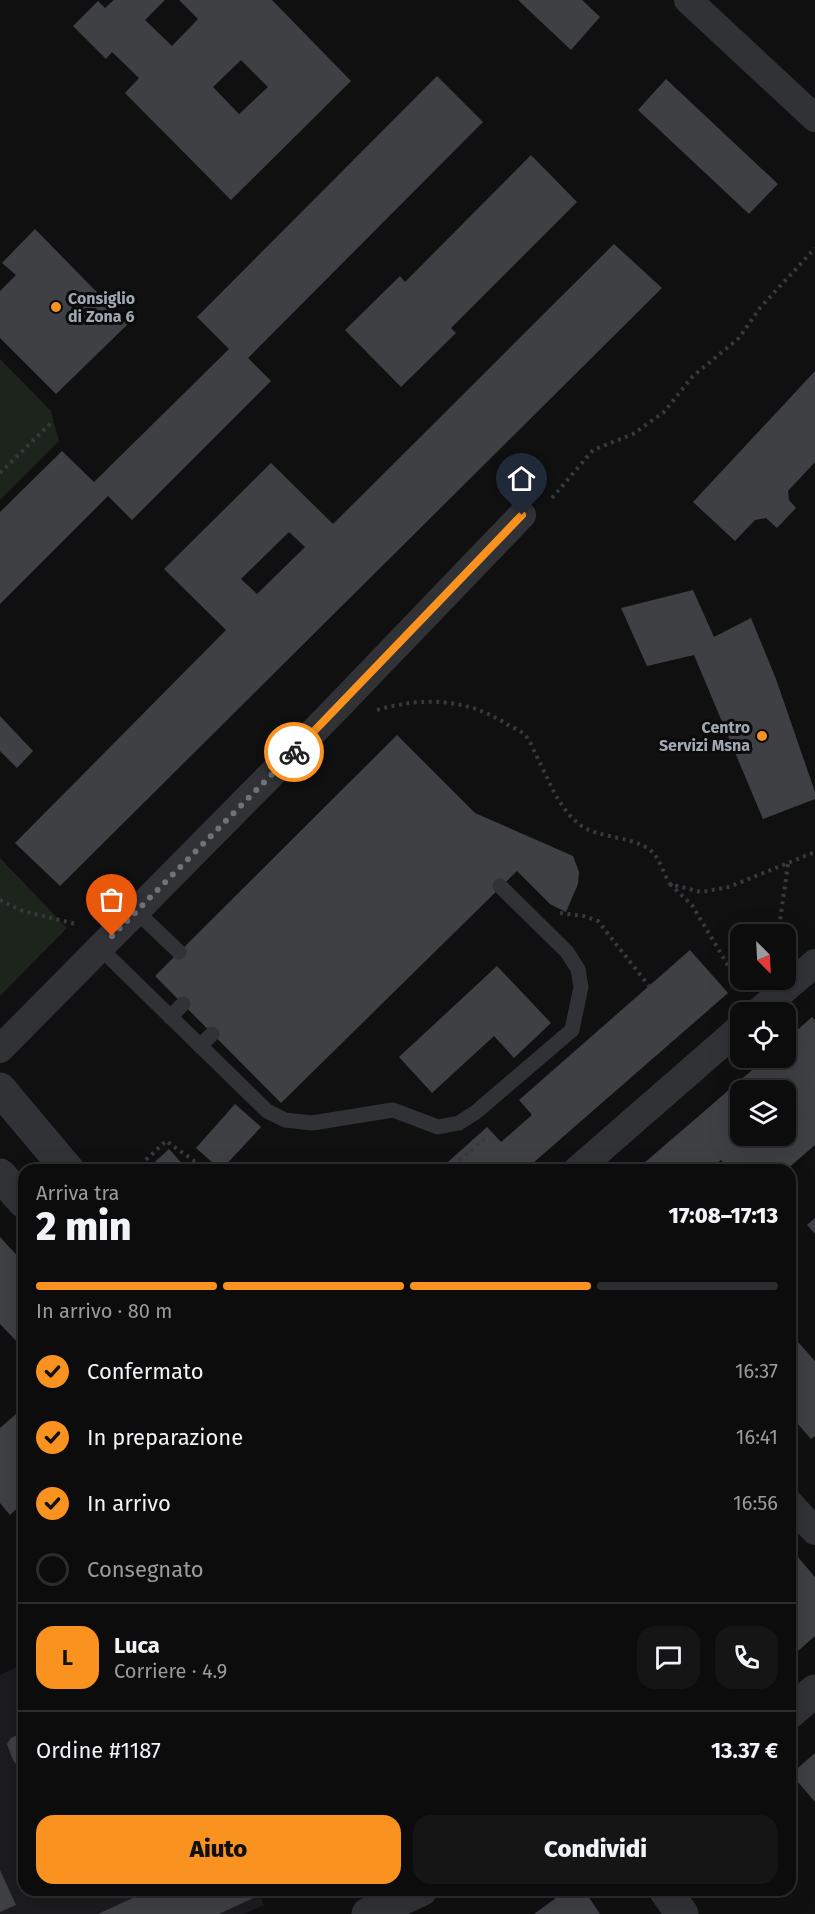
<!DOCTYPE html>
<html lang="it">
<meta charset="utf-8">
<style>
body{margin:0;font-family:"Fira Sans",sans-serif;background:#151516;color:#f1f3f6;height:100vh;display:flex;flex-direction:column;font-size:22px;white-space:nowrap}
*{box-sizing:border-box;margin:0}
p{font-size:20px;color:#9a9b9d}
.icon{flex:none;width:33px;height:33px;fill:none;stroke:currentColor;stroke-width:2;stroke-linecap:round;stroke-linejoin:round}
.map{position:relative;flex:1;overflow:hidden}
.side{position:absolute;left:18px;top:1164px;width:778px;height:732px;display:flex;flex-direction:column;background:#0c0c0d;border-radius:18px;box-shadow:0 6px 24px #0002,0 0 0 2px #2c2c2e}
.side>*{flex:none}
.needle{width:39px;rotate:156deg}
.fabs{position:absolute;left:730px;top:924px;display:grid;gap:12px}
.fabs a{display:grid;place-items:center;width:66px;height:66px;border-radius:12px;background:#0c0c0d;box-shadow:0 6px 24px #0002,0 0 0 2px #2c2c2e;font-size:30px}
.pin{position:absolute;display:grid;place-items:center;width:51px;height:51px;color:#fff;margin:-62px -26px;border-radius:50% 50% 50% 0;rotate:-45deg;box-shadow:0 0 6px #0007}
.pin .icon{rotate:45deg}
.courier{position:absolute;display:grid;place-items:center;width:60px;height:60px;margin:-30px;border:4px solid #fa921f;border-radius:50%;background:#fff;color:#222;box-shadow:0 2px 8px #0007}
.overview em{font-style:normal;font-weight:800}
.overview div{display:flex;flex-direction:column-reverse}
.overview{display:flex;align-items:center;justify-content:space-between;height:102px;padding:0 18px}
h1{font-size:39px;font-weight:800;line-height:45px}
.bar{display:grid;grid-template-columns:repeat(4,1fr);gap:9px 6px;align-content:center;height:72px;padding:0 18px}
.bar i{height:8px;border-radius:4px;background:#2c2c2e}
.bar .selected{background:#fa921f}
.bar p{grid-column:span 4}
.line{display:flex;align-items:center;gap:15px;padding:0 18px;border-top:2px solid #2c2c2e}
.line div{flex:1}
.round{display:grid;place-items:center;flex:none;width:63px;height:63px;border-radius:18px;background:#151516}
ol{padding:0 18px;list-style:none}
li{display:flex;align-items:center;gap:18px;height:66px}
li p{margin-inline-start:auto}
li .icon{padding:6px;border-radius:50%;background:#fa921f;color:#111;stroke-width:4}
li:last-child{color:#9a9b9d}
li i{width:33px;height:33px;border:3px solid #2c2c2e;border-radius:50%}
.primary-button{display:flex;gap:12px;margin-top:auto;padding:12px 18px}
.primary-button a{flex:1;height:69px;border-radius:18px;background:#fa921f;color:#111;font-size:24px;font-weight:800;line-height:69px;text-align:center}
.primary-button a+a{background:#151516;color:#f1f3f6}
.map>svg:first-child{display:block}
.built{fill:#1c1c1e}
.green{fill:#1c241c}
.building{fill:#3e4044;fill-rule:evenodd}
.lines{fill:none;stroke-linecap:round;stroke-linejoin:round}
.path{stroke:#36393d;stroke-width:4;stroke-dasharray:3 4.5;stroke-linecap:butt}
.service{stroke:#303236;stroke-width:15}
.minor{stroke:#303236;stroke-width:28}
.tertiary{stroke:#303236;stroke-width:33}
.done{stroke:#6e737a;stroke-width:6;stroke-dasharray:0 10.8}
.route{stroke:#fa921f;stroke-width:8}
.poi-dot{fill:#fa921f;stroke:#0b0b0c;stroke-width:2}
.labels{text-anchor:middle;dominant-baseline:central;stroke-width:6;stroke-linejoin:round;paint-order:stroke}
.poi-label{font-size:16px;font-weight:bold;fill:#a0a8b3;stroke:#0b0b0c;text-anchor:start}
</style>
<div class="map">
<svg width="815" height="1914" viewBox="0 0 815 1914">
<rect width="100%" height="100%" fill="#101011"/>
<polygon class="built" points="24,1664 24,1890 258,1890 264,1905 244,1914 0,1914 0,1675"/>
<g class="green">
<polygon points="0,359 51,411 59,441 0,500"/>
<polygon points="0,858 67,928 0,996"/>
</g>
<g class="building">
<path d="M114,0h51l-20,20 27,26 26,-27 -19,-19h93l79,81 -120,119 -106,-107 14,-15 -27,-26 -6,7 -33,-33 25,-25 7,7zM241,60l27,27 -29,27 -26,-27z"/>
<polygon points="518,0 582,0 600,17 571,50"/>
<polygon points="437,76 483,122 248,358 271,381 132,520 108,496 0,604 0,512 62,451 94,482 229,349 197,317"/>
<polygon points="666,79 778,184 749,214 638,110"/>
<polygon points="531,155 577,202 451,328 456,333 401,387 345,330 400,276 405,282"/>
<polygon points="35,229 128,324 56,394 0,338 0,291 16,275 2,263"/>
<path d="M614,244l48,44 -602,598 -45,-43 211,-213 -62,-61 107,-106 62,61zM289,532l16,15 -48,47 -16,-15z"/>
<polygon points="815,371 815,462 788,491 789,500 796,508 777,528 766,518 755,520 735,541 693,502"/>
<polygon points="693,590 714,637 751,618 776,679 815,792 815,799 763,819 694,655 647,666 621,608"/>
<polygon points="0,716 33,751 17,768 0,751"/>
<polygon points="397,735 475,813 573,856 579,872 578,884 566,912 550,904 517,871 281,1103 155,976"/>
<polygon points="690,950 728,993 525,1170 439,1170 487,1127 501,1142 532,1115 519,1100"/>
<polygon points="497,966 551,1023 514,1058 494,1036 432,1093 399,1057"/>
<path d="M812,1017l3,3v125l-29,25h-57l-8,-10 -12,10h-73l130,-112h20v-18zM741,1090h45v46h-45z"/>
<polygon points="235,1104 261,1127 221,1170 196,1148"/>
<polygon points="169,1149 188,1170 146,1170"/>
<polygon points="815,1218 815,1234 807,1225"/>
<polygon points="0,1237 24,1263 24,1349 0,1324"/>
<polygon points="790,1333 815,1361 815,1436 811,1439 790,1415"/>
<polygon points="24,1407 24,1502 10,1515 0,1503 0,1428"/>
<polygon points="790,1548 815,1577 815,1636 790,1658"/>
<polygon points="24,1732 24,1765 22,1766 17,1765 13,1760 7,1744 11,1738"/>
<polygon points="815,1753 815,1802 791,1774"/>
<polygon points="0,1870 16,1905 0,1912"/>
<polygon points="150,1890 258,1890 260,1895 219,1914 98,1914"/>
<polygon points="567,1890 584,1890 600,1914 534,1914"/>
</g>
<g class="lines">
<g class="path">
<polyline points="0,473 51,423"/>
<polyline points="552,498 593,450 633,434 664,412 692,377 739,338 760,308 815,248"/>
<path d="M377,710c45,-13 88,-12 128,13 6,4 15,7 20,12 5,5 8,14 11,20 13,25 21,51 43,69 19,16 61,11 76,31 4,5 10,21 15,29l31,8 28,-5 86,-35"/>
<polyline points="670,884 692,905 739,984 739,989"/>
<polyline points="0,900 23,911 76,924"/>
<polyline points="560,913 584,916 598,921 649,986"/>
<polyline points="778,934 788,864"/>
<polyline points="135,1170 166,1141 207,1170"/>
<polyline points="256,1170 263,1164 363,1170"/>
<polyline points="448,1170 487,1137"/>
</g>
<g class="service">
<polyline points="136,911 179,952"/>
<polyline points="100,948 267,1111 285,1120 312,1123 393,1110 438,1127 459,1123 476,1112 572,1030 581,987 578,969 567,952 500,886"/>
<polyline points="170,1017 183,1004"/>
<polyline points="200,1046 212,1034"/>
</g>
<g class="minor">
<polyline points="688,0 815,118"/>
<polyline points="758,1012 815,963"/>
<polyline points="0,1049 327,718 522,515"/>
<polyline points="577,1170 741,1027"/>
<polyline points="790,1504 815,1531"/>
</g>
<g class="tertiary">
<polyline points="0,1089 68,1170"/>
<polyline points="0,1175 24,1202"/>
<polyline points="790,1712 815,1691"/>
<polyline points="665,1890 682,1914"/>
<polyline points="368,1914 421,1890"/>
</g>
</g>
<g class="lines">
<polyline class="done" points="112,936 294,752"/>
<polyline class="route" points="294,752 522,515"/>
</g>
<g class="poi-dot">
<circle cx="56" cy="307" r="6"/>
<circle cx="762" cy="736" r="6"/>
</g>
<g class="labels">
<g class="poi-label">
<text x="68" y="298">Consiglio<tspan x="68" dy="18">di Zona 6</tspan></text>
<text x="750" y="727" text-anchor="end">Centro<tspan x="750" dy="18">Servizi Msna</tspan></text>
</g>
</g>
</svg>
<div class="fabs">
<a><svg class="needle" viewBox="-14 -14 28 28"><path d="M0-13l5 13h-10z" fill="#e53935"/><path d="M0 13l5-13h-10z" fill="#9a9b9d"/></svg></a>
<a><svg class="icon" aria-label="locate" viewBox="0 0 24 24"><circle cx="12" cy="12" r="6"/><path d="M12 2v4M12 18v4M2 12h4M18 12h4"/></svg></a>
<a><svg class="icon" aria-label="layers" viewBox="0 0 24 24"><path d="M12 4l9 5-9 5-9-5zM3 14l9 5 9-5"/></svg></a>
</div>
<div class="pin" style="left:112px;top:936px;background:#ea580c"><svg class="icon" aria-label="bag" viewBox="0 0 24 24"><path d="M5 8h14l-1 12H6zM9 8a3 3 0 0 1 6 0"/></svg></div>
<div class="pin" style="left:522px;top:515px;background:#1f2937"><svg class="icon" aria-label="home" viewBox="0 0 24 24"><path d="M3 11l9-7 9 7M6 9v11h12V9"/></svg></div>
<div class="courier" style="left:294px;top:752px"><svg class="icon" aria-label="bike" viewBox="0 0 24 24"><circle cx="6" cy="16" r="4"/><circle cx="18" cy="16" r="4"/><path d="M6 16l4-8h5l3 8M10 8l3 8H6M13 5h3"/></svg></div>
<section class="side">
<div class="overview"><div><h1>2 min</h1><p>Arriva tra</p></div><em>17:08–17:13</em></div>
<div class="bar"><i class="selected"></i><i class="selected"></i><i class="selected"></i><i></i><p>In arrivo · 80 m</p></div>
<ol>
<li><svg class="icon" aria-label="check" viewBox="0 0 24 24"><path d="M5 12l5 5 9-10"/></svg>Confermato<p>16:37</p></li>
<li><svg class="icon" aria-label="check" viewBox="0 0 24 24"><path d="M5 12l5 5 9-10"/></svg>In preparazione<p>16:41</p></li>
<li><svg class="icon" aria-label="check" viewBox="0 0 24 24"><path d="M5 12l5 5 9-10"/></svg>In arrivo<p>16:56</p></li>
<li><i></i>Consegnato</li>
</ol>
<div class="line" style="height:108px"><b class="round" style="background:#fa921f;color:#111">L</b><div><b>Luca</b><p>Corriere · 4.9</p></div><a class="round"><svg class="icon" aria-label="chat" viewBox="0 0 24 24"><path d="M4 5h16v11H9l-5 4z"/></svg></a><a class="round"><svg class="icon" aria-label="phone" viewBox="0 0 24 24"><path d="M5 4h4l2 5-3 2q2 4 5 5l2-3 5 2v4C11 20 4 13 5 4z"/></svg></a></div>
<div class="line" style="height:78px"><div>Ordine #1187</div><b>13.37 €</b></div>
<div class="primary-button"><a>Aiuto</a><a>Condividi</a></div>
</section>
</div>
